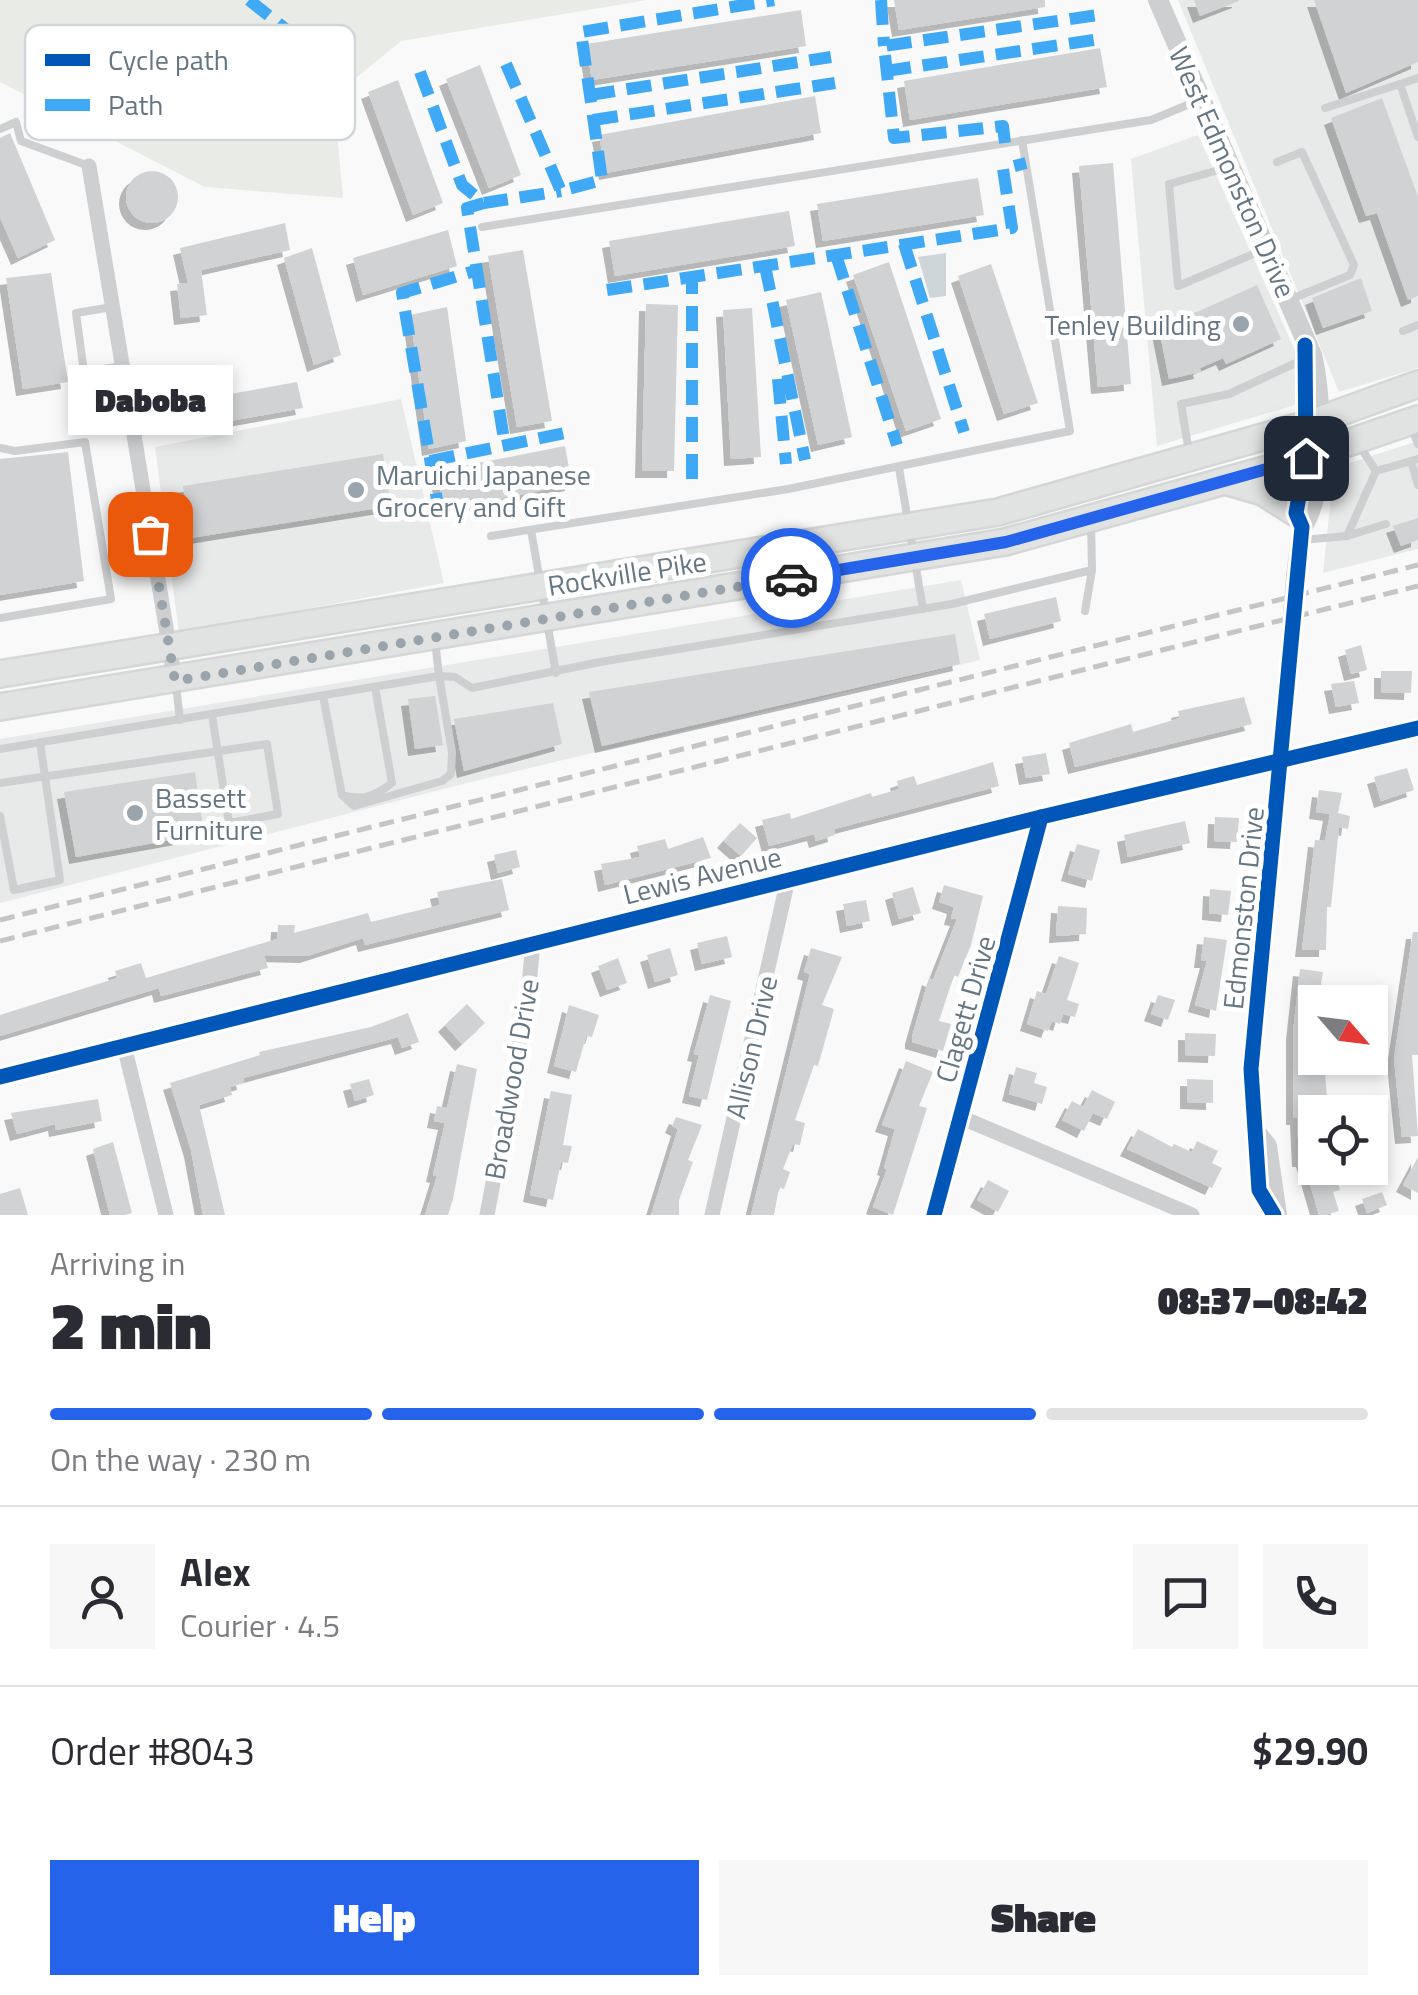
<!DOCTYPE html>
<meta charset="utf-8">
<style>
body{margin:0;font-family:"Titillium Web",sans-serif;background:#f7f7f7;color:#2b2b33;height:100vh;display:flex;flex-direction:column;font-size:38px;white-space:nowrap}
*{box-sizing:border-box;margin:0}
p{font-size:32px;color:#7c7c81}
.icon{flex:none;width:55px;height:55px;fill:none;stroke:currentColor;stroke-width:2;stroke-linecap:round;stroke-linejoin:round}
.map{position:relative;height:1215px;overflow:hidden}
.side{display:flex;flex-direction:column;background:#fff;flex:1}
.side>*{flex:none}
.needle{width:65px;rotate:118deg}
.buttons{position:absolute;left:1298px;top:985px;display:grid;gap:20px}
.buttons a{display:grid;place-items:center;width:90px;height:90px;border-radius:0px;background:#fff;box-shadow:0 5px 15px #0003;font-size:50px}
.pin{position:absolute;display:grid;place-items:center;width:85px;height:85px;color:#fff;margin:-42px;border-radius:20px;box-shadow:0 5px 15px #0006}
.courier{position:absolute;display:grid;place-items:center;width:100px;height:100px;margin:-50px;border:8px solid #2563eb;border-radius:50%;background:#fff;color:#222;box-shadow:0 2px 12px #0007}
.bubble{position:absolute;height:70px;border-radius:0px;background:#fff;box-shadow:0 5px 15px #0003;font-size:32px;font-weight:800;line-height:70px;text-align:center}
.headline em{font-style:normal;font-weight:800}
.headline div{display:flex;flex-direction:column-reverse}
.headline{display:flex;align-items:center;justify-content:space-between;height:170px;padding:0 50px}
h1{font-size:65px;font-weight:800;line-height:75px}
.bar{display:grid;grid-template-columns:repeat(4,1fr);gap:15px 10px;align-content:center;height:120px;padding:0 50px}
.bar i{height:12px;border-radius:8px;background:#e1e1e2}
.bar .on{background:#2563eb}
.bar p{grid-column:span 4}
.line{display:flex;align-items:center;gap:25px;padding:0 50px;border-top:2px solid #e1e1e2}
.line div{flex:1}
.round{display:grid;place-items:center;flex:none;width:105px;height:105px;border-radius:0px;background:#f7f7f7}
.button{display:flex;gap:20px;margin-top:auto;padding:20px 50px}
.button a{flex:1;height:115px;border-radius:0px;background:#2563eb;color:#fff;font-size:40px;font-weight:800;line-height:115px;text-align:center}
.button a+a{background:#f7f7f7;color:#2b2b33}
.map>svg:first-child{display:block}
.built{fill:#e8e9e9}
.green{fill:#e8ebe6}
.water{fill:#ced6d9}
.building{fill:#d0d2d3;filter:url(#shadow)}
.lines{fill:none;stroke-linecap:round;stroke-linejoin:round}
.primary-casing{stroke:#d5d6d7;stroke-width:30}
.service{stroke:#cecfd0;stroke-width:8}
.minor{stroke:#cecfd0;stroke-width:15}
.tertiary{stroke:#cecfd0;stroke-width:20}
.primary{stroke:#e1e2e2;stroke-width:25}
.rail{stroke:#c3c5c6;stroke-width:5;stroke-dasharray:15 8;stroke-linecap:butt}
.tertiary-bridge{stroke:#cecfd0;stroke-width:20}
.quiet{stroke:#3fa9f5;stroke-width:12;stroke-dasharray:25 12;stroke-linecap:butt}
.cycleway-casing{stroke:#fff;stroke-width:21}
.cycleway{stroke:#0057b8;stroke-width:15}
.done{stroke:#99a4ac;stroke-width:10;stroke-dasharray:0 18}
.route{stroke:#2563eb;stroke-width:12}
.poi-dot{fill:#99a4ac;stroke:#fff;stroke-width:4}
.labels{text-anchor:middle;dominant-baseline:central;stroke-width:10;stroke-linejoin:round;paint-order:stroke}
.street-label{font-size:28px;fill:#657683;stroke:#fff}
.poi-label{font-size:28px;fill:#657683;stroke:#fff;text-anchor:start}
.key{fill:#fff;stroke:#d1d6da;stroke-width:2.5}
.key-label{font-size:28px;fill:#657683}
</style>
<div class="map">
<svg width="1418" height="1215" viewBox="0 0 1418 1215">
<defs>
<filter id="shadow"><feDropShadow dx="-7" dy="7" stdDeviation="0" flood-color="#0004"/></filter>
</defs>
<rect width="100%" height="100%" fill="#f9f9f9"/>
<g class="built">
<polygon points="1178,0 1418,0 1418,368 1339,392"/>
<polygon points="1198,135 1303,368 1295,405 1157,446 1131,159"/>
<polygon points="401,399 444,583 179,633 155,447"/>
<polygon points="1418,441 1418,549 1323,573 1334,468"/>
<polygon points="961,580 980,660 467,783 0,903 0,739"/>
</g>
<polygon class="green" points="0,0 647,0 401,41 351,82 332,78 343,198 205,187 0,82"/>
<polygon class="water" points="946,253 946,296 930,298 918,257"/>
<g class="building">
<polygon points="894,0 1045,0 1045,7 899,30"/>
<polygon points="1194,0 1239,0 1239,1 1200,16"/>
<polygon points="1314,0 1418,0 1418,62 1346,93"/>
<polygon points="801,10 806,46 592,80 586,44"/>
<polygon points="1100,48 1107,87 910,120 904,81"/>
<polygon points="480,65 521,175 489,188 446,79"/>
<polygon points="398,80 443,203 413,215 368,92"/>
<polygon points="815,96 821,133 606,173 599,135"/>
<polygon points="1382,98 1418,197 1418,296 1408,300 1377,213 1366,216 1331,118"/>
<polygon points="10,133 55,240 18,258 0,217 0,138"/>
<polygon points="1113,163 1131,384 1098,387 1079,166"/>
<circle cx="152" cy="197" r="26"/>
<polygon points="978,178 984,215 823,241 817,204"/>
<polygon points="789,211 795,246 615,276 609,241"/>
<polygon points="285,223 290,250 201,270 207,315 181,318 177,284 188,283 180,248"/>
<polygon points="448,230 457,266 363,295 353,258"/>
<polygon points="312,248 341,355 314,365 284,258"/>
<polygon points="523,250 552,421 517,427 488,256"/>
<polygon points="889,262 941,419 906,431 853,275"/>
<polygon points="991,264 1038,403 1004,414 958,276"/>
<polygon points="51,273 68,382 23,389 6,278"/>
<polygon points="1361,278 1372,311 1323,328 1312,298"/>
<polygon points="1257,285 1281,339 1226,364 1223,358 1200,368 1201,372 1169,379 1157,319 1197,312"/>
<polygon points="821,292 852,437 818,445 786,300"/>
<polygon points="646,304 678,305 674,471 642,471"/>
<polygon points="447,307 466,441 429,449 410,315"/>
<polygon points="752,308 761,457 731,459 723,310"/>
<polygon points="216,378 220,404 187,408 184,383"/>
<polygon points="297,382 303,408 224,422 219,396"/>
<polygon points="565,446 572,484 444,511 437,471"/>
<polygon points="68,452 84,581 0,595 0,459"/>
<polygon points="383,454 391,506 191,538 183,486"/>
<polygon points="1418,518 1418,540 1401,546 1393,526"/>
<polygon points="1056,597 1061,621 990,639 984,614"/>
<polygon points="955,634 960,664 602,746 589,692"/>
<polygon points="1361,645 1367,670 1351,674 1345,650"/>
<polygon points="1381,671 1412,671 1411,693 1381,692"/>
<polygon points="1354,681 1359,703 1336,707 1331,684"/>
<polygon points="435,696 443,745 415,749 408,699"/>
<polygon points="1244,697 1252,724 1075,767 1069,743 1131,724 1133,732 1180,718 1178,711"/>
<polygon points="553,703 562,744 464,771 454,719"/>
<polygon points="1046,753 1050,774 1026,778 1022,757"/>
<polygon points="993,762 999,786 834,829 835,835 816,841 814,834 769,846 762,820 790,813 791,819 871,793 872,797 899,789 897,781 914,776 917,785"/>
<polygon points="1407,768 1414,790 1381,801 1374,777"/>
<polygon points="195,772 204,834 76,857 64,792"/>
<polygon points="1319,790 1342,793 1338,813 1350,816 1348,829 1339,827 1331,907 1327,907 1326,950 1302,950 1315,840 1325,841 1330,814 1316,812"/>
<polygon points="1215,817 1239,818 1237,842 1214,841"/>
<polygon points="1185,821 1190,843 1128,857 1124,835"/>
<polygon points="740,823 757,838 741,856 724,841"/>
<polygon points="703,837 711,858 605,885 601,864 640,857 637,846 665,839 668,849"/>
<polygon points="1077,844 1100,850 1092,881 1068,874"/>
<polygon points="516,850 520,867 498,873 494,855"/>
<polygon points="502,879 509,910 365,945 363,938 307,956 264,955 268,968 161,996 159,988 0,1036 0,1015 117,978 115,971 141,963 146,978 277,939 278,925 295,925 294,933 368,913 371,922 440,905 437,892"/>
<polygon points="944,885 983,896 971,945 958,977 954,975 939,1021 951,1024 943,1051 912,1042 912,1037 929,978 933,980 957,919 951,918 954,907 939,902"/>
<polygon points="913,887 921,913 899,919 892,893"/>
<polygon points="1210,889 1231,891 1228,915 1209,913"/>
<polygon points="866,900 870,921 847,926 843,904"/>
<polygon points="1058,906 1087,908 1086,934 1056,936"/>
<polygon points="1413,932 1418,932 1418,1055 1412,1055 1418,1136 1402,1137 1394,1059"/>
<polygon points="727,936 732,957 702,964 697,943"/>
<polygon points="1204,937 1227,940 1216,1011 1195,1005 1207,961 1201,961"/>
<polygon points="670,948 678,975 655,982 647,955"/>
<polygon points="811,948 842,957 822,1005 834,1009 818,1066 814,1065 795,1120 805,1123 800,1145 793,1144 783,1169 790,1172 784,1189 779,1187 774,1215 751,1215 810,974 804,972"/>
<polygon points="1059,956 1079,963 1067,1000 1079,1004 1075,1017 1063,1014 1060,1024 1052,1021 1048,1031 1027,1024 1037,991 1046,994"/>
<polygon points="618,958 627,983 607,990 598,966"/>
<polygon points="1300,969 1323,972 1319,996 1315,995 1315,1058 1324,1058 1328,1112 1315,1112 1315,1174 1334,1169 1340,1190 1333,1192 1339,1211 1325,1215 1319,1215 1303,1160 1299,1160 1297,1118 1293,1118 1293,1033"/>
<polygon points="710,995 731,1001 707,1100 689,1096 699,1055 694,1054"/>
<polygon points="1158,995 1175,1000 1168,1020 1151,1014"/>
<polygon points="467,1004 485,1023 462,1044 445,1025"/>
<polygon points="569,1005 599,1015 592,1037 586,1036 576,1072 554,1066"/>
<polygon points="408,1013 419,1042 402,1048 398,1037 243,1078 244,1083 230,1087 232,1095 199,1105 225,1215 203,1215 191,1150 170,1083 260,1055 259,1052 371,1027"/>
<polygon points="1185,1033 1216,1034 1215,1056 1185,1055"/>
<polygon points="906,1061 933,1072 919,1106 927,1108 893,1215 873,1207 887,1169 884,1168 895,1129 882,1125"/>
<polygon points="457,1064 477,1069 453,1199 448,1215 425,1215 437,1176 433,1175 445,1123 434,1121 437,1106 447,1108"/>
<polygon points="1016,1067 1037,1073 1034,1083 1047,1087 1042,1104 1009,1094"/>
<polygon points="369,1079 374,1095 355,1101 350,1084"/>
<polygon points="1187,1079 1213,1080 1213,1103 1187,1102"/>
<polygon points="1092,1090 1115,1102 1107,1119 1093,1113 1084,1131 1062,1120 1072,1101 1083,1107"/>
<polygon points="551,1091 572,1095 563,1145 572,1146 568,1163 561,1162 553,1200 530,1195"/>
<polygon points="98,1099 102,1121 56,1130 55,1124 17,1134 11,1113"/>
<polygon points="676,1117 702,1125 688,1160 693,1162 679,1200 679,1215 651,1215 678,1129 672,1126"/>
<polygon points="1138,1129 1172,1147 1174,1144 1192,1152 1197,1141 1218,1151 1212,1163 1222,1168 1212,1188 1127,1149"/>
<polygon points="113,1142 132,1213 125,1215 110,1215 93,1149"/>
<polygon points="1418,1157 1418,1193 1403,1185"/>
<polygon points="988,1180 1009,1191 998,1212 977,1200"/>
<polygon points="20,1188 28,1215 0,1215 0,1194"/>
<polygon points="1382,1192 1387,1205 1367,1213 1362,1199"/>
</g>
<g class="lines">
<defs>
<g id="primary">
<polyline points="1225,481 1263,492 1296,513"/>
<polyline points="0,674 998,512 1308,424 1418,384"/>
<polyline points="0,707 1005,542 1286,464 1418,419"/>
</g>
</defs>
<use href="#primary" class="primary-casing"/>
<g class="service">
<polyline points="1400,84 1418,78"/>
<polyline points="1325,108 1400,84 1418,137"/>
<polyline points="0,129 16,122 21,141 89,166"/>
<polyline points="1277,162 1302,152 1354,265 1350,275 1291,299"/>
<polyline points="1226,168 1169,184 1178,286 1265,249"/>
<polyline points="482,227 1151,120 1197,101"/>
<polyline points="112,307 76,313 84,372 122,366"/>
<polyline points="1403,331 1418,325"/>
<polyline points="1411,426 1418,444"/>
<polyline points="1359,445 1376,471 1418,459"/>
<polyline points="0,448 15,451 85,442 111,599 0,618"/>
<polyline points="1189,452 1181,404 1229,394 1300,361"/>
<polyline points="1411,461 1418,485"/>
<polyline points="899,468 923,609"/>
<polyline points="531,530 556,673"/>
<polyline points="491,536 788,489 1070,431 1022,140"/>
<polyline points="1347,536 1376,471"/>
<polyline points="1302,540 1347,536 1386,524"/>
<polyline points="1085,611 1092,570"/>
<polyline points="176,685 180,720"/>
<path d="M323,696l19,99c21,6 33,1 50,-12l-17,-96"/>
<polyline points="0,749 439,676 435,640"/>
<polyline points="0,783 267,744 278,814 229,823 212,715"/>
<polyline points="342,795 354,806 442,781 451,774 452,752 439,676 455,677 472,688 600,662 952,604 1092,570 1091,523"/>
<polyline points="0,816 14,890 60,880 40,742"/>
</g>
<g class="minor">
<polyline points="89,166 175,681"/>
<polyline points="124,1046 166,1215"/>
<polyline points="0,1077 1041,817 1418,728"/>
<polyline points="960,1117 1192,1215"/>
<polyline points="487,1215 528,996 533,942"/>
<polyline points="712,1215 788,879"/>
<polyline points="934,1215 1041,817"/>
</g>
<g class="tertiary">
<path d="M1158,0l154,355c10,39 14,140 -10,172"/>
<polyline points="1296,577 1302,527 1296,513 1308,424 1304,352"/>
<polyline points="1259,1136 1267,1146 1277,1215"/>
<polyline points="1274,1215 1259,1190 1251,1069 1289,665"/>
</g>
<use href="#primary" class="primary"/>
<g class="rail">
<polyline points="0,920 1418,565"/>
<polyline points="0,941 1418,586"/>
</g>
<polyline class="tertiary-bridge" points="1289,665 1296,577"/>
<g class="quiet">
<polyline points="249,0 298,39 347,61"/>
<polyline points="881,0 884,46"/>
<polyline points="506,64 561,191 602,180 581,32 774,0"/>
<polyline points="886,71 1100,39"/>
<polyline points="420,72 462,185 484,203 561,191"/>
<polyline points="590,95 831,57"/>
<polyline points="593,120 835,83"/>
<polyline points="1005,143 1003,126 894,138 884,46 1098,15"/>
<polyline points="484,203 467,208 505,446"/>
<polyline points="904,244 964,432"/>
<polyline points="836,255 897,445"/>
<polyline points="765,266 805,460"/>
<polyline points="607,290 1012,228 1003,169 1026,163"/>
<polyline points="778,379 786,464"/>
<polyline points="430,461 574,431"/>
<polyline points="692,479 692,277"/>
<polyline points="440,518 402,293 478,270"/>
</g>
<defs>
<g id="cycleway">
<polyline points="0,1077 1041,817 1418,728"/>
<polyline points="934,1215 1041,817"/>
<polyline points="1274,1215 1259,1190 1251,1069 1302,527 1296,513 1306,458 1305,345"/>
</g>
</defs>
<use href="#cycleway" class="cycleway-casing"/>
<use href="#cycleway" class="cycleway"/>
</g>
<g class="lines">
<polyline class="done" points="150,534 175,681 791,578"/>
<polyline class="route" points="791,578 1006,542 1306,458"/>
</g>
<g class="poi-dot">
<circle cx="1241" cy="324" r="10"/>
<circle cx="356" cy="490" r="10"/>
<circle cx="135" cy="813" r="10"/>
</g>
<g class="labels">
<g class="street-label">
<text transform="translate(1233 172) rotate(66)">West Edmonston Drive</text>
<text transform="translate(627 573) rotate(-9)">Rockville Pike</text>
<text transform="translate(702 875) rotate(-14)">Lewis Avenue</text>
<text transform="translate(1243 908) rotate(-84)">Edmonston Drive</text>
<text transform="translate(965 1009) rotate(-74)">Clagett Drive</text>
<text transform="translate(751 1047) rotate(-77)">Allison Drive</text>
<text transform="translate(511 1079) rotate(-80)">Broadwood Drive</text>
</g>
<g class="poi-label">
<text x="1221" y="324" text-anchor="end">Tenley Building</text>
<text x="376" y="474">Maruichi Japanese<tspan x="376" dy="32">Grocery and Gift</tspan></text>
<text x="155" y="797">Bassett<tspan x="155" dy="32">Furniture</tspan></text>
</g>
</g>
<rect x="25" y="25" width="330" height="115" rx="15" class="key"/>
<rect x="45" y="54" width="45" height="12" fill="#0057b8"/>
<rect x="45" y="99" width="45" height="12" fill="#3fa9f5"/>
<g class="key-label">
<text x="108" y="70">Cycle path</text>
<text x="108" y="115">Path</text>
</g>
</svg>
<div class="buttons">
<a><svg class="needle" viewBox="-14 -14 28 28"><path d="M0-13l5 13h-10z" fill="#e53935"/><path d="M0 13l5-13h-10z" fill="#7c7c81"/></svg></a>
<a><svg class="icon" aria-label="locate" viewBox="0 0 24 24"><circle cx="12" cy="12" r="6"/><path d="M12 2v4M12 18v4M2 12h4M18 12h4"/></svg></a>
</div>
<div class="pin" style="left:150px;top:534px;background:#ea580c"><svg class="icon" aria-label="bag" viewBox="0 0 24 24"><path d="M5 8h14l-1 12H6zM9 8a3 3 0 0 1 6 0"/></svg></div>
<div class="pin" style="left:1306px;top:458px;background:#1f2937"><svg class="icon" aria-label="home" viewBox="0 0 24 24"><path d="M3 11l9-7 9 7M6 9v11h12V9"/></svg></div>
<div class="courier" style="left:791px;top:578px"><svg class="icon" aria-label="car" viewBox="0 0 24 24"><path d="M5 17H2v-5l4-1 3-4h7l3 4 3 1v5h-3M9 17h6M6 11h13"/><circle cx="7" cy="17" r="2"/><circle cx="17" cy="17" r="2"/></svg></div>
<div class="bubble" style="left:68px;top:365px;width:165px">Daboba</div>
</div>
<section class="side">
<div class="headline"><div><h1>2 min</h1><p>Arriving in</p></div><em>08:37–08:42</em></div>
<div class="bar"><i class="on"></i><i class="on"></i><i class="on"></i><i></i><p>On the way · 230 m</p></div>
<div class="line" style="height:180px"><a class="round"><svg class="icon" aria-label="person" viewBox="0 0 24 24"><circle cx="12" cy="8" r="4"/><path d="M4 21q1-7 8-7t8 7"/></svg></a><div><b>Alex</b><p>Courier · 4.5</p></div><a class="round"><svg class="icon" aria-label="chat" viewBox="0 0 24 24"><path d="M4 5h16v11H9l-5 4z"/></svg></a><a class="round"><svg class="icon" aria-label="phone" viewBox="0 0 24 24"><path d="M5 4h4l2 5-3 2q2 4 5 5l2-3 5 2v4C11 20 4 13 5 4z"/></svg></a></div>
<div class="line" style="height:130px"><div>Order #8043</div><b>$29.90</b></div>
<div class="button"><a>Help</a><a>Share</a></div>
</section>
